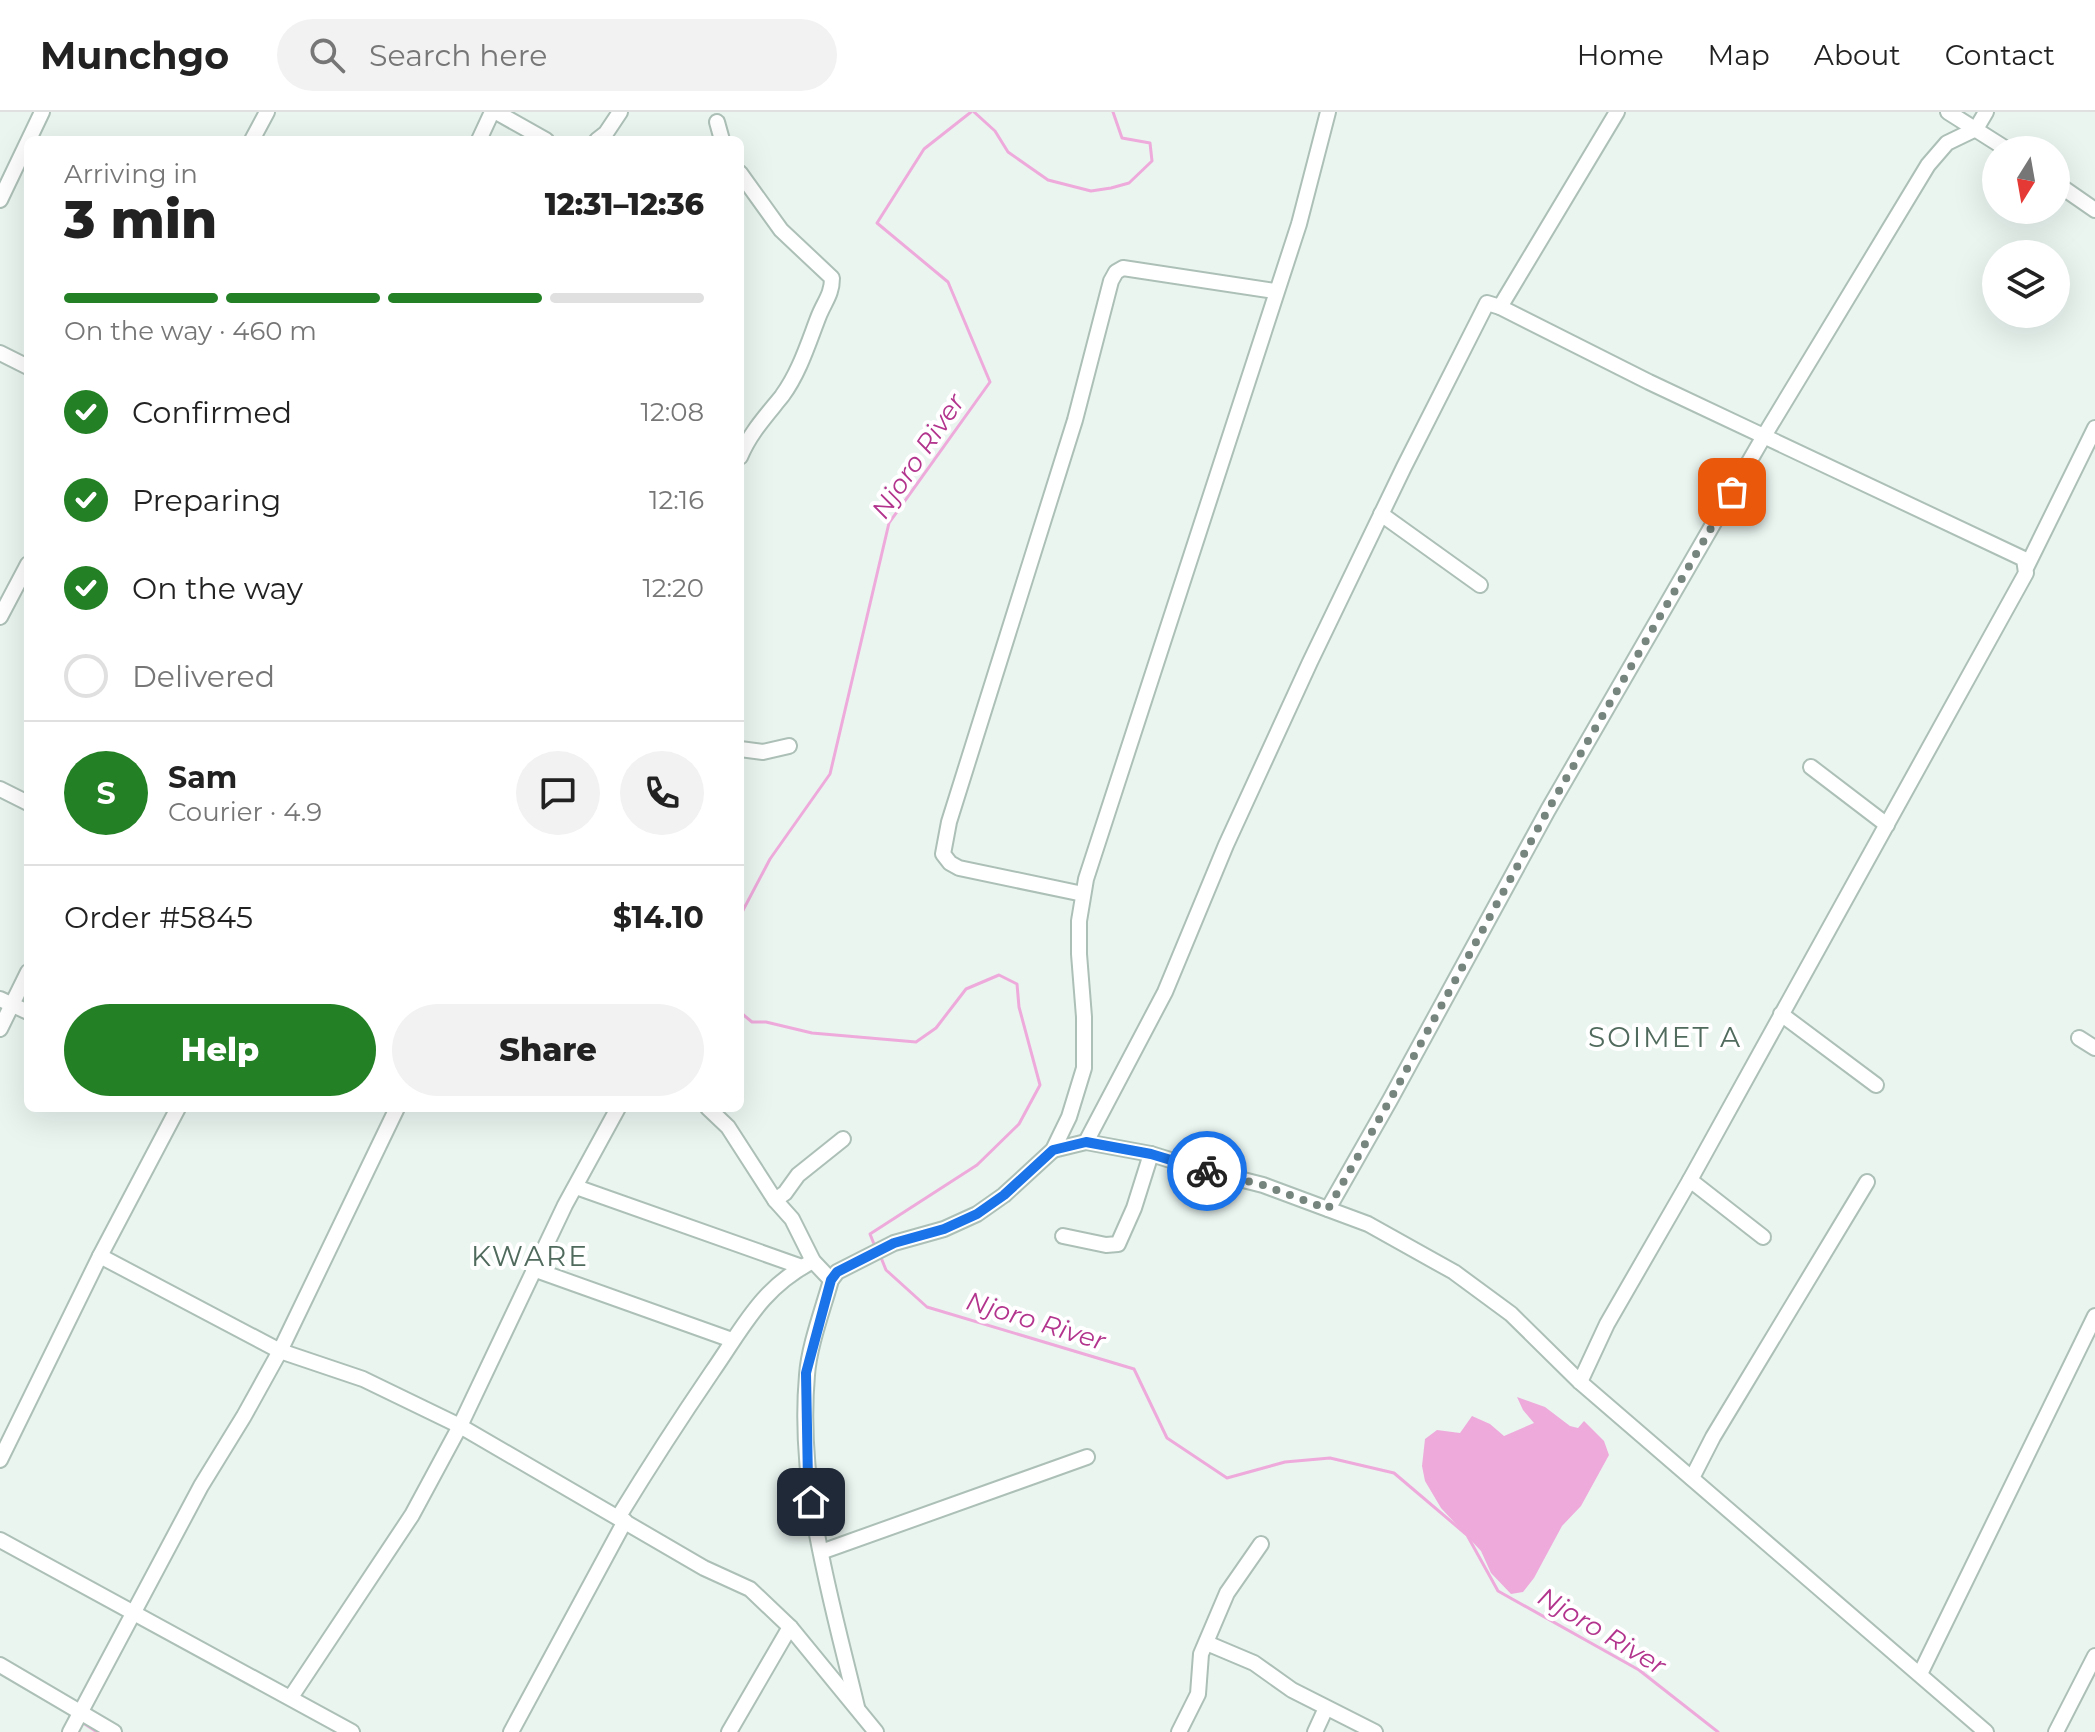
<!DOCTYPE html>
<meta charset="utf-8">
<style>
body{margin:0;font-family:Montserrat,sans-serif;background:#f2f2f2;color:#222;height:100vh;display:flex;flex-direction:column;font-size:30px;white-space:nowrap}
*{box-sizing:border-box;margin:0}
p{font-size:26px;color:#767676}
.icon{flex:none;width:44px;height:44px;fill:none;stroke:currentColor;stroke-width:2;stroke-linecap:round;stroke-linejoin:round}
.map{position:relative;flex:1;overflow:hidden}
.side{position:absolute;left:24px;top:24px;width:720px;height:976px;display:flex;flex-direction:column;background:#fff;border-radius:12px;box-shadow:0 8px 32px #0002}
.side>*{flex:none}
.needle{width:52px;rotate:191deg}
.buttons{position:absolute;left:1982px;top:24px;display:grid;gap:16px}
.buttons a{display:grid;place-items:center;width:88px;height:88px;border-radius:50%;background:#fff;box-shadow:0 8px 32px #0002;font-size:40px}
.pin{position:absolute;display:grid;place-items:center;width:68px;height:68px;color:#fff;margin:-34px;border-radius:16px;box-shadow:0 4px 12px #0006}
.courier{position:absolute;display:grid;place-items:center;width:80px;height:80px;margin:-40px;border:6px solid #1a73e8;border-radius:50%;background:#fff;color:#222;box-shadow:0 2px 10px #0007}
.head em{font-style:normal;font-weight:800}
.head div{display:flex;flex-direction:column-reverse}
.head{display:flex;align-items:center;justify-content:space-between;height:136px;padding:0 40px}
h1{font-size:52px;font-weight:800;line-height:60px}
.bar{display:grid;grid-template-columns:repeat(4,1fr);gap:12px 8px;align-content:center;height:96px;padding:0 40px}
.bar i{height:10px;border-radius:6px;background:#e0e0e0}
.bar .on{background:#238025}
.bar p{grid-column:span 4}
.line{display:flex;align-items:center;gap:20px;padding:0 40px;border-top:2px solid #e0e0e0}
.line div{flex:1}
.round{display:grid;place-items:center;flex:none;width:84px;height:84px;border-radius:42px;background:#f2f2f2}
ol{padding:0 40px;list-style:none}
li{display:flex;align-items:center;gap:24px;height:88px}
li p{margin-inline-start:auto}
li .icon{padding:8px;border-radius:50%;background:#238025;color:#fff;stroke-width:4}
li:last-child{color:#767676}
li i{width:44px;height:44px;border:4px solid #e0e0e0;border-radius:50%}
.button{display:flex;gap:16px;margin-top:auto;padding:16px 40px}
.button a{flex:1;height:92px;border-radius:48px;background:#238025;color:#fff;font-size:32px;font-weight:800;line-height:92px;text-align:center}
.button a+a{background:#f2f2f2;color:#222}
header{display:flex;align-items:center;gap:48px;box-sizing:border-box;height:112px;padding:0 40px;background:#fff;border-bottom:2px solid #e0e0e0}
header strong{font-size:38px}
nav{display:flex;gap:44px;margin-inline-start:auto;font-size:28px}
.search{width:560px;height:72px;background:#f2f2f2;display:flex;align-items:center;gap:20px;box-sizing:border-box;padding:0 28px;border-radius:44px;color:#767676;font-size:30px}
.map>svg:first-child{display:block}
.water{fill:#eeaadb}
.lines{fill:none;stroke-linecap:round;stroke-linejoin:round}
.stream{stroke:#eeaadb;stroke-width:3}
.minor-casing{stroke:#adc0b7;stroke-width:18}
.minor{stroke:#fff;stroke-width:14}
.done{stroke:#76857e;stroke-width:8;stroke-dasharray:0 14.4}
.route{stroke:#1a73e8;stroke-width:10}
.labels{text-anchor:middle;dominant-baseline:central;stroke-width:8;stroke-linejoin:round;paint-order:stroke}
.water-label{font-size:26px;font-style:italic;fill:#b2348d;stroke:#fff}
.quarter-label{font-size:28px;letter-spacing:2px;fill:#506b5d;stroke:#fff}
</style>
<header>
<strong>Munchgo</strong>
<div class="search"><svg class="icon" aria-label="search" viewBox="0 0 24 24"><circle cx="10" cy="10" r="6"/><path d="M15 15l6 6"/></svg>Search here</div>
<nav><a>Home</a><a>Map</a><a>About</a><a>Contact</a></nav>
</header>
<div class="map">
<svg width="2095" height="1620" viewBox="0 0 2095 1620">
<rect width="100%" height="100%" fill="#eaf5f0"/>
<polygon class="water" points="1517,1285 1545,1295 1570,1314 1578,1316 1584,1309 1604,1329 1609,1343 1581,1394 1562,1414 1534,1466 1523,1480 1511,1482 1491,1461 1481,1439 1441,1396 1425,1369 1422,1354 1425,1327 1437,1318 1460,1321 1472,1304 1490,1312 1504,1324 1534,1311 1523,1298"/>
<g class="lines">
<g class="stream">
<polyline points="974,0 995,19 1008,40 1048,68 1091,79 1111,76 1129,71 1152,49 1150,31 1122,26 1113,0"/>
<polyline points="740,804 770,747 830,662 889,411 990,270 948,170 877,111 924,37 971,0"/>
<polyline points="740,900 752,910 766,910 812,921 916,930 936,916 966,877 999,863 1017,872 1019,895 1040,973 1019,1012 977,1053 870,1122 876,1137"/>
<polyline points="880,1143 886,1158 927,1195 1134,1257 1167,1326 1227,1366 1285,1350 1330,1346 1394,1361 1467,1423 1498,1479 1639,1558 1718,1620"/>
<polyline points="80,1609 97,1620"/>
</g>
<defs>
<g id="minor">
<polyline points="496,0 546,28"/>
<polyline points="1948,0 2008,38"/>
<polyline points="717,10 722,28"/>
<polyline points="252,28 267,0"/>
<polyline points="479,28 492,0"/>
<polyline points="597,28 606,21 620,0"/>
<path d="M740,61l41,57 51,48c0,17 -8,24 -14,40 -10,26 -19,55 -36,78 -16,20 -32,37 -42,61"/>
<polyline points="2056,71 2095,98"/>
<polyline points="0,88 42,0"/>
<polyline points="1500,195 1617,0"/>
<polyline points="0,241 28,255"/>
<polyline points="1381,402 1480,473"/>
<polyline points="2027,454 2095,316"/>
<polyline points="0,505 28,452"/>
<polyline points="740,637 763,640 789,634"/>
<polyline points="1811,655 1887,713"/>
<polyline points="0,677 28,691"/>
<polyline points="1083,782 959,756 950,751 943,742 949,710 1075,308 1111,169 1116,160 1123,156 1275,179"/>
<polyline points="0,887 28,900"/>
<polyline points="1781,902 1876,973"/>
<polyline points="0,917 28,860"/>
<polyline points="2079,926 2095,936"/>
<polyline points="708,996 728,1015 775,1088 792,1107 813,1149 831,1168"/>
<polyline points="1086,1030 1165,880 1226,733 1310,550 1404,355 1487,191 1500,195 1649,270 2024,447 2026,461 1690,1068 1607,1212 1580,1270"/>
<polyline points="1053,1038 1086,1030 1151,1042 1196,1056 1263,1073 1368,1112 1454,1160 1511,1202 1580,1270 1986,1620"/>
<polyline points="1690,1068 1763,1125"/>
<polyline points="576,1075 802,1155"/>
<polyline points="775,1088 785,1081 798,1063 843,1027"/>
<polyline points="1328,1097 1390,988 1548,698 1764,324 1928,53 1947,31 1976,17 1986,0"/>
<polyline points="1063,1124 1106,1133 1118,1132 1134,1096 1151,1042"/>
<polyline points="100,1144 280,1239 363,1267 460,1314 704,1456 750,1477 790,1515 876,1620"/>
<polyline points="533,1157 732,1228"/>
<polyline points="0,1348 100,1144 178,996"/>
<polyline points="1692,1366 1713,1325 1867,1070"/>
<path d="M619,1404c30,-49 61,-97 93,-144 32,-46 49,-84 101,-111"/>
<polyline points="0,1428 352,1620"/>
<polyline points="821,1440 1087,1345"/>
<polyline points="1208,1529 1209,1532 1254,1551 1292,1578 1375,1620"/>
<polyline points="0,1553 114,1620"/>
<polyline points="1920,1562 2095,1204"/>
<polyline points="291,1585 412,1403 460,1314 565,1093 618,996"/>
<path d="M857,1595c-26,-109 -60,-219 -50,-332 2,-29 16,-66 24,-95l6,-8 57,-29 50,-14 33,-15 27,-19 49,-45 16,-33 15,-49v-51l-5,-63v-33l7,-42 213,-655 29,-112"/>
<polyline points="70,1620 201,1374 244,1304 280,1239 397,996"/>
<polyline points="511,1620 625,1409"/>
<polyline points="729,1620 790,1515"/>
<polyline points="1179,1620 1198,1582 1201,1542 1227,1481 1261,1432"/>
<polyline points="1315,1620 1326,1596"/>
<polyline points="2056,1620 2095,1544"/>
</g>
</defs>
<use href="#minor" class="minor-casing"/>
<use href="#minor" class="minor"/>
</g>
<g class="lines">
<polyline class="done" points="1207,1059 1263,1073 1328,1097 1390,988 1548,698 1732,380"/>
<polyline class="route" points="811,1390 808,1370 806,1261 831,1168 837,1160 894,1131 944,1117 977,1102 1004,1083 1053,1038 1086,1030 1151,1042 1207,1059"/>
</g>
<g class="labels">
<g class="water-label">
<text transform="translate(918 344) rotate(-56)">Njoro River</text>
<text transform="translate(1036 1209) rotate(17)">Njoro River</text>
<text transform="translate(1602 1519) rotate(31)">Njoro River</text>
</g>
<g class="quarter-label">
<text x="1665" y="925">SOIMET A</text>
<text x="530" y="1144">KWARE</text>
</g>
</g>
</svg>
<div class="buttons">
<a><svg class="needle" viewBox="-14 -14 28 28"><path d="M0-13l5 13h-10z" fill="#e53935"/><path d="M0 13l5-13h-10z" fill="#767676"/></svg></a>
<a><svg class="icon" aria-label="layers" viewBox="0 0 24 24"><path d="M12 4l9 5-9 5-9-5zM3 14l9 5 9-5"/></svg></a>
</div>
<div class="pin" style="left:1732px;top:380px;background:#ea580c"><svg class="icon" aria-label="bag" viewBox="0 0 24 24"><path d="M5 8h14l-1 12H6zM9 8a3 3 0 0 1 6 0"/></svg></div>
<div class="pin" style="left:811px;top:1390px;background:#1f2937"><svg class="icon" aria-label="home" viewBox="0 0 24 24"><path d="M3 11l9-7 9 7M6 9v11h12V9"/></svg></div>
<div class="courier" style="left:1207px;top:1059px"><svg class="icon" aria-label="bike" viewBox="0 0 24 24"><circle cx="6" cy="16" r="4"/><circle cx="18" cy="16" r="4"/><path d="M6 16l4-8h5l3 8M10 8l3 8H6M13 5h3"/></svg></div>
<section class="side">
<div class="head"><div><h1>3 min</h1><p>Arriving in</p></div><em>12:31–12:36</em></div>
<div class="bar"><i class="on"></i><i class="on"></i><i class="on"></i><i></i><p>On the way · 460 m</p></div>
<ol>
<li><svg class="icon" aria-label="check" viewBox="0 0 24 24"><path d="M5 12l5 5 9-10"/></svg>Confirmed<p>12:08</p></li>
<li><svg class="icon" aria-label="check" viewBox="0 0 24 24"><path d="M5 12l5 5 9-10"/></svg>Preparing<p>12:16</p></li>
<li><svg class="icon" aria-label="check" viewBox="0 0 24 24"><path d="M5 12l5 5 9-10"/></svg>On the way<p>12:20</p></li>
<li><i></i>Delivered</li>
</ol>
<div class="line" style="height:144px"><b class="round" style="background:#238025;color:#fff">S</b><div><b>Sam</b><p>Courier · 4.9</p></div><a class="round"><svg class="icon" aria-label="chat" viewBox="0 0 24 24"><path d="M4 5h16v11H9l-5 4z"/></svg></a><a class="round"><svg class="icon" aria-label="phone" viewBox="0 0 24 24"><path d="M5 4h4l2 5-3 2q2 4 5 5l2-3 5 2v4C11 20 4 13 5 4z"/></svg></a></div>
<div class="line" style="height:104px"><div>Order #5845</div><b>$14.10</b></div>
<div class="button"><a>Help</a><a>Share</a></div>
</section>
</div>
